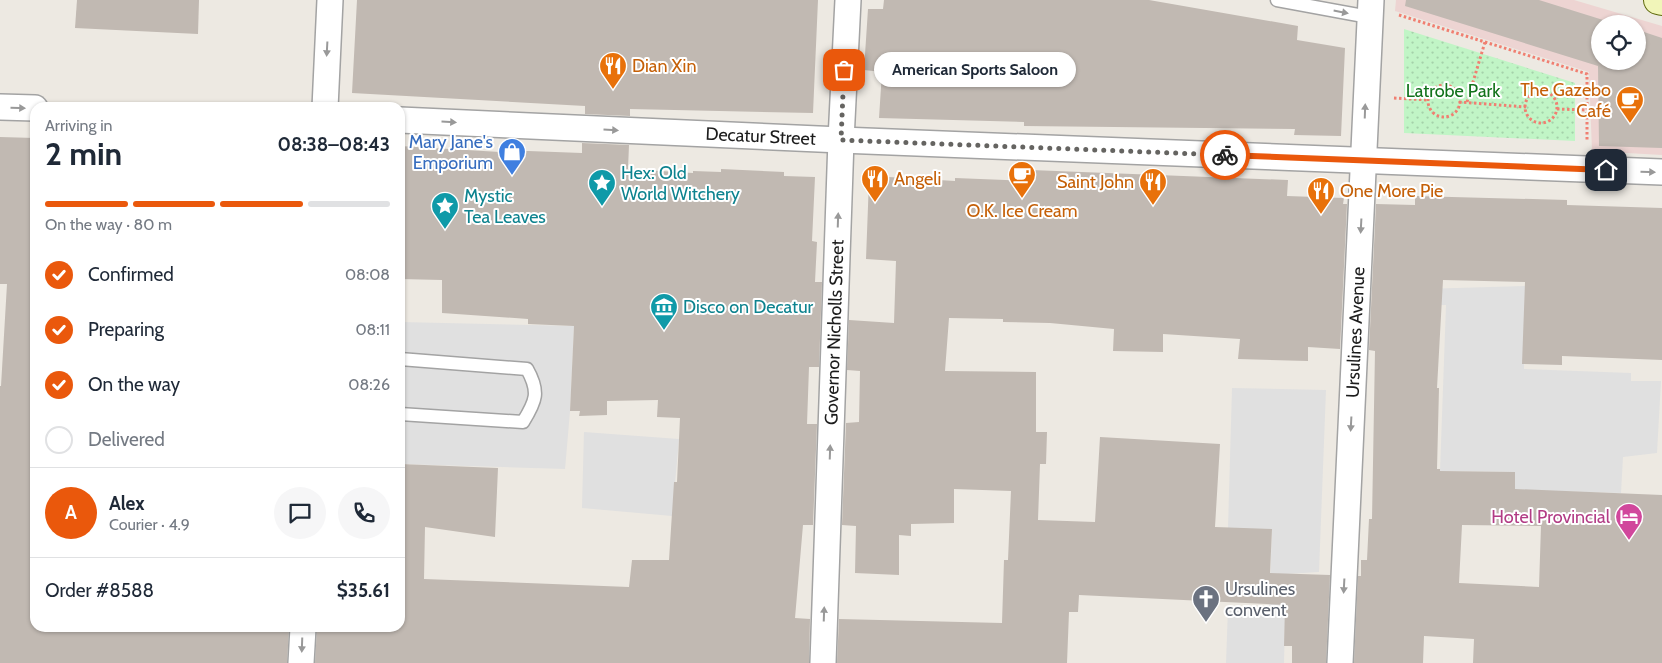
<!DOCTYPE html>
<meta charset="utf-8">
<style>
body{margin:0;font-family:Cabin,sans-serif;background:#f6f6f7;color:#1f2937;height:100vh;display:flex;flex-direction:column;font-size:19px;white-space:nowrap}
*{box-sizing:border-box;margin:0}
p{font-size:16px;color:#747a83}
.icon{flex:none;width:28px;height:28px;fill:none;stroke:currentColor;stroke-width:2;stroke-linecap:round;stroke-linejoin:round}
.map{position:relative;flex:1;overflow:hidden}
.sheet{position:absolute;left:30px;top:102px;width:375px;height:530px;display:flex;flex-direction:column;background:#fff;border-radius:15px;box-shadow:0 1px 4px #0004}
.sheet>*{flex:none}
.controls{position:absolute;left:1591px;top:15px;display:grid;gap:10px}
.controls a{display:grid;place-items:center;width:55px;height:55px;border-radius:50%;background:#fff;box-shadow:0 1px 4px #0004;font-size:25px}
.pin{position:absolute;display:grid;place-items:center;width:42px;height:42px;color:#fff;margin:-21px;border-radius:10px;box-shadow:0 2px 8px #0006}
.courier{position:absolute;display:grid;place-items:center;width:50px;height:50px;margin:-25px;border:4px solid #ea580c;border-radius:50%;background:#fff;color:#222;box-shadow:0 1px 6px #0007}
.bubble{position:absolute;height:35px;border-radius:18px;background:#fff;box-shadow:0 1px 4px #0004;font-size:16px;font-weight:700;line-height:35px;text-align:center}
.headline em{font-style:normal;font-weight:700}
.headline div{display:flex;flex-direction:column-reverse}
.headline{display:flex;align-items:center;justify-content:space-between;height:85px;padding:0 15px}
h1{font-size:32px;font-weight:700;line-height:38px}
.bar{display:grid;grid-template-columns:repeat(4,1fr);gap:8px 5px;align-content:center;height:60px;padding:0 15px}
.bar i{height:6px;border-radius:4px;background:#e0e1e3}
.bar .on{background:#ea580c}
.bar p{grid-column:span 4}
.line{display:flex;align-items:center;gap:12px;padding:0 15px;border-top:1px solid #e0e1e3}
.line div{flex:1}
.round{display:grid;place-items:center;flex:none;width:52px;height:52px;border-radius:26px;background:#f6f6f7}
ol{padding:0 15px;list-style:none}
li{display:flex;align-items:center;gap:15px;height:55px}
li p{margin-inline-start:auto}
li .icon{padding:5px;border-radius:50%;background:#ea580c;color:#fff;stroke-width:4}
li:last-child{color:#747a83}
li i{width:28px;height:28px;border:2px solid #e0e1e3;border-radius:50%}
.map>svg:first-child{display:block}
.commercial{fill:#edd4d2;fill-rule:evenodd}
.park{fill:url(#park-dots)}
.parking{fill:#e0e0e0}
.building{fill:#c1b9b2;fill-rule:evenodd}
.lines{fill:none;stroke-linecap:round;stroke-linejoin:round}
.lane-casing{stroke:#a3a3a3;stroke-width:15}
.street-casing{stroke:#a3a3a3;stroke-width:28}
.secondary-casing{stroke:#5f6a0c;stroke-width:30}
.path{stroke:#f07f71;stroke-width:3;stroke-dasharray:2.5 2.5;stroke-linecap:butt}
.lane{stroke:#fff;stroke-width:12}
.street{stroke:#fff;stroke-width:25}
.secondary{stroke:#f1f5b9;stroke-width:28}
.oneway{fill:#999}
.done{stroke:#656461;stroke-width:5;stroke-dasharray:0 9}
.route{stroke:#ea580c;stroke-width:6}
.labels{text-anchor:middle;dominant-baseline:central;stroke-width:4;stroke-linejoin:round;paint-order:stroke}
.food-label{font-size:18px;fill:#c56008;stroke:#fff;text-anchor:start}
.park-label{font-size:18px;fill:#12721b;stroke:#fff}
.street-label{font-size:18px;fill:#1c1c1c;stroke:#fff}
.shop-label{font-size:18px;fill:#366cbe;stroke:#fff;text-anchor:end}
.culture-label{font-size:18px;fill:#0d838f;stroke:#fff;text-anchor:start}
.hotel-label{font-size:18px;fill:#b23c85;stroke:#fff;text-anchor:end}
.worship-label{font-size:18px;fill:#5b616d;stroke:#fff;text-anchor:start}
</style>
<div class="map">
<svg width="1662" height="663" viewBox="0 0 1662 663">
<defs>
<pattern id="park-dots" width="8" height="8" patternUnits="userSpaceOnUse" patternTransform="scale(1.25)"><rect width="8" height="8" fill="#c1f5c6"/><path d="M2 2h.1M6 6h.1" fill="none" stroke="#a5d1aa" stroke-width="1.8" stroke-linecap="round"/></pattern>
</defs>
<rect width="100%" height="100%" fill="#ede9e2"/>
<path class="commercial" d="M1396,0h178l88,26v129l-70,-4 -3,-79 -194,-61zM1600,24h38v37h-38z"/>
<polygon class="park" points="1404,29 1575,83 1575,141 1404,133"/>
<g class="parking">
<polygon points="1525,286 1524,369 1631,373 1631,381 1661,381 1657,453 1623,457 1621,493 1515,490 1515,472 1440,471 1446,305 1386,306 1386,290"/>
<polygon points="400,322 574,326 570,411 565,469 400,464"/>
<polygon points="1232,388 1326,390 1319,572 1286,574 1284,663 1226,663 1228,608 1269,608 1272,530 1228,528"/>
<polygon points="584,432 679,439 672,516 582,508"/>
</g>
<g class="building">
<polygon points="77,0 199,0 198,34 75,28"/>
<polygon points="357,0 818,0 813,113 630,109 630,116 585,114 585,106 352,93"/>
<polygon points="884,0 1149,0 1298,26 1297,40 1345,48 1341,136 1294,135 1295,129 1024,126 1024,122 879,118 882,72 864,70 868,9 883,9"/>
<polygon points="1406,0 1539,0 1616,24 1600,24 1600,61 1638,61 1638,30 1662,38 1662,148 1599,146 1598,66 1405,6"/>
<polygon points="0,137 35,138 35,628 289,628 287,663 0,663 0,386 1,386 7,284 0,284"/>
<polygon points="582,143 629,145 628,169 693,173 693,171 721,172 721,169 784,172 784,176 815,177 812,241 817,242 815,282 822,282 819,367 809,367 807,424 817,424 813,525 803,525 795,618 810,619 809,663 315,663 317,628 400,628 400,464 498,468 495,537 425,527 424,579 629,587 632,560 669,560 674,482 677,482 680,418 657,417 658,400 607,401 607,415 579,416 580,411 570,411 574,326 528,324 528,319 442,313 442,280 400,279 400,146 500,152 500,150 582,153"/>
<polygon points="1031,170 1288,180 1287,196 1344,198 1343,204 1347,204 1340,349 1308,347 1308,361 1238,359 1240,339 1163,334 1163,352 1113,351 1114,329 1050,323 1003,322 1003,319 949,318 945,371 1036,372 1036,432 1047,432 1046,464 1040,464 1038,520 1095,522 1100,437 1220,444 1215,527 1272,529 1270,573 1330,575 1326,663 1292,663 1292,646 1284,646 1285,605 1079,595 1078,612 1069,612 1067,663 837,663 839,619 1002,623 1004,560 1008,560 1011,491 954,489 954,523 911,524 911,536 899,535 899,575 855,573 856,526 842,525 846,423 859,422 860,371 847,370 849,320 894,323 896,261 866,259 869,180 872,180 872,176 955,181 955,178 1030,181"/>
<path d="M1415,196l152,4v5l95,3v152l-100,-4v9l-40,-1 3,-82 -82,-2 -6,108h2l-2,81h3v2l75,1v17l147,6v168h-189l1,-24 -50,-3 -1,27h-69l4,-87h3v-16h6l2,-41h3l3,-168 -6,-1 7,-146 39,1zM1462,525l79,1 -2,61 -80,-4z"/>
</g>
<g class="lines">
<defs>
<g id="lane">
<polyline points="1277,0 1369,17"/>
<path d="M400,359l127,10c13,23 9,32 -4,53l-123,-8"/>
</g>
<g id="street">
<polyline points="0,107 35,108"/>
<polyline points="325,108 330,0"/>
<path id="s1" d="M400,120l441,20 821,32"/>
<polyline points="301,663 303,628"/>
<path id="s2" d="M823,663l18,-523 7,-140"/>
<path id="s3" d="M1340,663l31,-663"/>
</g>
<polyline id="secondary" points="1658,0 1662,1"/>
</defs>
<use href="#lane" class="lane-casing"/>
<use href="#street" class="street-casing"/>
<use href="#secondary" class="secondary-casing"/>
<g class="path">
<polyline points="1399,15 1587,74 1587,141"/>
<circle cx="1444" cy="101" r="16"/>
<circle cx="1541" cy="107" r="16"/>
<polyline points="1394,98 1428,100"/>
<polyline points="1459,102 1526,107"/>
<polyline points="1467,102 1485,42"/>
<polyline points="1557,109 1587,110"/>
</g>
<use href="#lane" class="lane"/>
<use href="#street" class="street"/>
<use href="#secondary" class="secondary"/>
</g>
<defs><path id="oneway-solid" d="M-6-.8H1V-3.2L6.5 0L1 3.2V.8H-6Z" transform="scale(1.25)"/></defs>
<g class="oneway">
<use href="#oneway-solid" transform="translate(1341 12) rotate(11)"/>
<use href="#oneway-solid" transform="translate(327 49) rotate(93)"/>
<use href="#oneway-solid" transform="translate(18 108) rotate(2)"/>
<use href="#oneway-solid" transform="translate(1365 111) rotate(-88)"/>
<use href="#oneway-solid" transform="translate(449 122) rotate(3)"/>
<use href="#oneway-solid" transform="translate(611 130) rotate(3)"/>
<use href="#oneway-solid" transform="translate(1648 172) rotate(2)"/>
<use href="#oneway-solid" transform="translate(838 220) rotate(-88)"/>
<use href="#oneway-solid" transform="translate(1361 226) rotate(93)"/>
<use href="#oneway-solid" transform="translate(1351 424) rotate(93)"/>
<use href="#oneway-solid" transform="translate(830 452) rotate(-88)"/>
<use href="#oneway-solid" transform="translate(1344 586) rotate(93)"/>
<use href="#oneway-solid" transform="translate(824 614) rotate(-88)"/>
<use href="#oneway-solid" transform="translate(302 645) rotate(92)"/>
</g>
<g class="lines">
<polyline class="done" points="844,70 841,140 1225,155"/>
<polyline class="route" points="1225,155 1606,170"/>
</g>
<defs>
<symbol id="restaurant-pin" viewBox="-11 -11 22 30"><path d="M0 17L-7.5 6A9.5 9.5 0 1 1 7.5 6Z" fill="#e8710a" stroke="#fff"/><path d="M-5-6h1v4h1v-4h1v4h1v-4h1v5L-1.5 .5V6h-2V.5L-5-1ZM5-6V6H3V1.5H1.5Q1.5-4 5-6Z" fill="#fff"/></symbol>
<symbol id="cafe-pin" viewBox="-11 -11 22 30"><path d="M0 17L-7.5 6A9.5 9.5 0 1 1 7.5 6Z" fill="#e8710a" stroke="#fff"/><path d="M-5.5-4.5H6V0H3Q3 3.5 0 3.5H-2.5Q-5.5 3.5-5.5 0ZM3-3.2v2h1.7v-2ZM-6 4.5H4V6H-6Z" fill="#fff"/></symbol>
<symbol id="shop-pin" viewBox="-11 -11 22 30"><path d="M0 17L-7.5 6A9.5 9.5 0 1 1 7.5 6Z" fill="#3f7fe0" stroke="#fff"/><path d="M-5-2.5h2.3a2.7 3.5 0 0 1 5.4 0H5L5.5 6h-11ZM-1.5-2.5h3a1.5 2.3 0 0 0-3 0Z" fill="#fff"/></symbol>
<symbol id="sight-pin" viewBox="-11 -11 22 30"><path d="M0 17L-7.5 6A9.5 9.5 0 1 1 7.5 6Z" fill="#0f9aa8" stroke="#fff"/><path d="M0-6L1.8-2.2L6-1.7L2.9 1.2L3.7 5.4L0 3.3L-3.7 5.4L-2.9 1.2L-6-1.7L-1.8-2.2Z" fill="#fff"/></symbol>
<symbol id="museum-pin" viewBox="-11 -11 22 30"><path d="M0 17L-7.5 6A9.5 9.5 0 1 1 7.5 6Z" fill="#0f9aa8" stroke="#fff"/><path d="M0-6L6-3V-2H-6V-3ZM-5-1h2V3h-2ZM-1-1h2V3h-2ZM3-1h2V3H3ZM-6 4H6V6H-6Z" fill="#fff"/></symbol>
<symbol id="hotel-pin" viewBox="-11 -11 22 30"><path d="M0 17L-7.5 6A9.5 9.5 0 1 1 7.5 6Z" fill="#d1479c" stroke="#fff"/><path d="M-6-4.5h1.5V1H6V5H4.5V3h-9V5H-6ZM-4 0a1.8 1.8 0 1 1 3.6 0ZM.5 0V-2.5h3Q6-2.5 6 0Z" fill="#fff"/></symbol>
<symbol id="church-pin" viewBox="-11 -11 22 30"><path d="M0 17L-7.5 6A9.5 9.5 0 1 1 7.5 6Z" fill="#6b7280" stroke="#fff"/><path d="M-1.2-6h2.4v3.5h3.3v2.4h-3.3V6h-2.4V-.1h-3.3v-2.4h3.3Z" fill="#fff"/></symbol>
</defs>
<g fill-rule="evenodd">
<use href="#restaurant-pin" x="597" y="50" width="32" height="43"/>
<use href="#cafe-pin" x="1614" y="84" width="32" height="43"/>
<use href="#shop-pin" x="496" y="136" width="32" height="43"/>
<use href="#cafe-pin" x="1006" y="159" width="32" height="43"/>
<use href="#restaurant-pin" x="859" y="163" width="32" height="43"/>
<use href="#restaurant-pin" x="1137" y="166" width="32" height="43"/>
<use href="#sight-pin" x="586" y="167" width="32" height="43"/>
<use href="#restaurant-pin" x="1305" y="175" width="32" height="43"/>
<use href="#sight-pin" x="429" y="190" width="32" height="43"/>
<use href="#museum-pin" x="648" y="291" width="32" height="43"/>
<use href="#hotel-pin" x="1613" y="501" width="32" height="43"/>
<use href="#church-pin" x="1190" y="583" width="32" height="43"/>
</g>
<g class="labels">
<g class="food-label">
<text x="632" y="66">Dian Xin</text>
<text x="1611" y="90" text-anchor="end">The Gazebo<tspan x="1611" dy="21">Café</tspan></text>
<text x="894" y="179">Angeli</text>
<text x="1134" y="182" text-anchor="end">Saint John</text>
<text x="1340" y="191">One More Pie</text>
<text x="1022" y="211" text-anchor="middle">O.K. Ice Cream</text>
</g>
<g class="park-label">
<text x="1453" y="91">Latrobe Park</text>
</g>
<g class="street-label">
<text stroke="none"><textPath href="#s1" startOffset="361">Decatur Street</textPath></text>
<text stroke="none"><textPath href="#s2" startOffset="331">Governor Nicholls Street</textPath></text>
<text stroke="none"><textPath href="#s3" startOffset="331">Ursulines Avenue</textPath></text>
</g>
<g class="shop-label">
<text x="493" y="142">Mary Jane's<tspan x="493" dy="21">Emporium</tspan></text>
</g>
<g class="culture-label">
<text x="621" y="173">Hex: Old<tspan x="621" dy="21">World Witchery</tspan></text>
<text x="464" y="196">Mystic<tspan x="464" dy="21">Tea Leaves</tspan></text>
<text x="683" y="307">Disco on Decatur</text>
</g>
<g class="hotel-label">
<text x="1610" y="517">Hotel Provincial</text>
</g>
<g class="worship-label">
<text x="1225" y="589">Ursulines<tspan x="1225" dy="21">convent</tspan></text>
</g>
</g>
</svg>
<div class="controls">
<a><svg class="icon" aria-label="locate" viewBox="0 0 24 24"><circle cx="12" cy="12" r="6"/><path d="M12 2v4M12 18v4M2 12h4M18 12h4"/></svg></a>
</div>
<div class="pin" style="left:844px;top:70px;background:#ea580c"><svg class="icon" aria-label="bag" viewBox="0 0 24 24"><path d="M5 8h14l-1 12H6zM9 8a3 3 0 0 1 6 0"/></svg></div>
<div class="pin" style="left:1606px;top:170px;background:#1f2937"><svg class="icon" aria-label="home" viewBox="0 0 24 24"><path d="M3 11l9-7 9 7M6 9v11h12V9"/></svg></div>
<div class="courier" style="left:1225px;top:155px"><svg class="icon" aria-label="bike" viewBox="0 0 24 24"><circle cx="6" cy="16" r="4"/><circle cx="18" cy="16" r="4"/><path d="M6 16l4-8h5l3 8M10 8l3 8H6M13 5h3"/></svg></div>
<div class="bubble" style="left:874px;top:52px;width:202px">American Sports Saloon</div>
<section class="sheet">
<div class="headline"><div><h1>2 min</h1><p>Arriving in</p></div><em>08:38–08:43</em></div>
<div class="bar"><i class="on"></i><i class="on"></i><i class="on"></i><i></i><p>On the way · 80 m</p></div>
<ol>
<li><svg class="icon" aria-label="check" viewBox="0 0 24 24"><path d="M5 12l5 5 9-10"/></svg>Confirmed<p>08:08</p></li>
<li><svg class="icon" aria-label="check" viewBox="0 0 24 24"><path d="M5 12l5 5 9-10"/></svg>Preparing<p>08:11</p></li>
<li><svg class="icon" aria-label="check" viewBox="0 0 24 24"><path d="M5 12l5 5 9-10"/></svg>On the way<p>08:26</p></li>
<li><i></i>Delivered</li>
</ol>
<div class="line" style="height:90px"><b class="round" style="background:#ea580c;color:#fff">A</b><div><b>Alex</b><p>Courier · 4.9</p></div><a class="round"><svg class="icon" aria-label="chat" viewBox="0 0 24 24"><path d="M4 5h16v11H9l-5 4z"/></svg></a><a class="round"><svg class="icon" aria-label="phone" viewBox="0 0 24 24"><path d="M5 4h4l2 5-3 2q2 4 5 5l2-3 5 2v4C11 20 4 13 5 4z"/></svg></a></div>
<div class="line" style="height:65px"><div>Order #8588</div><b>$35.61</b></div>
</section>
</div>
